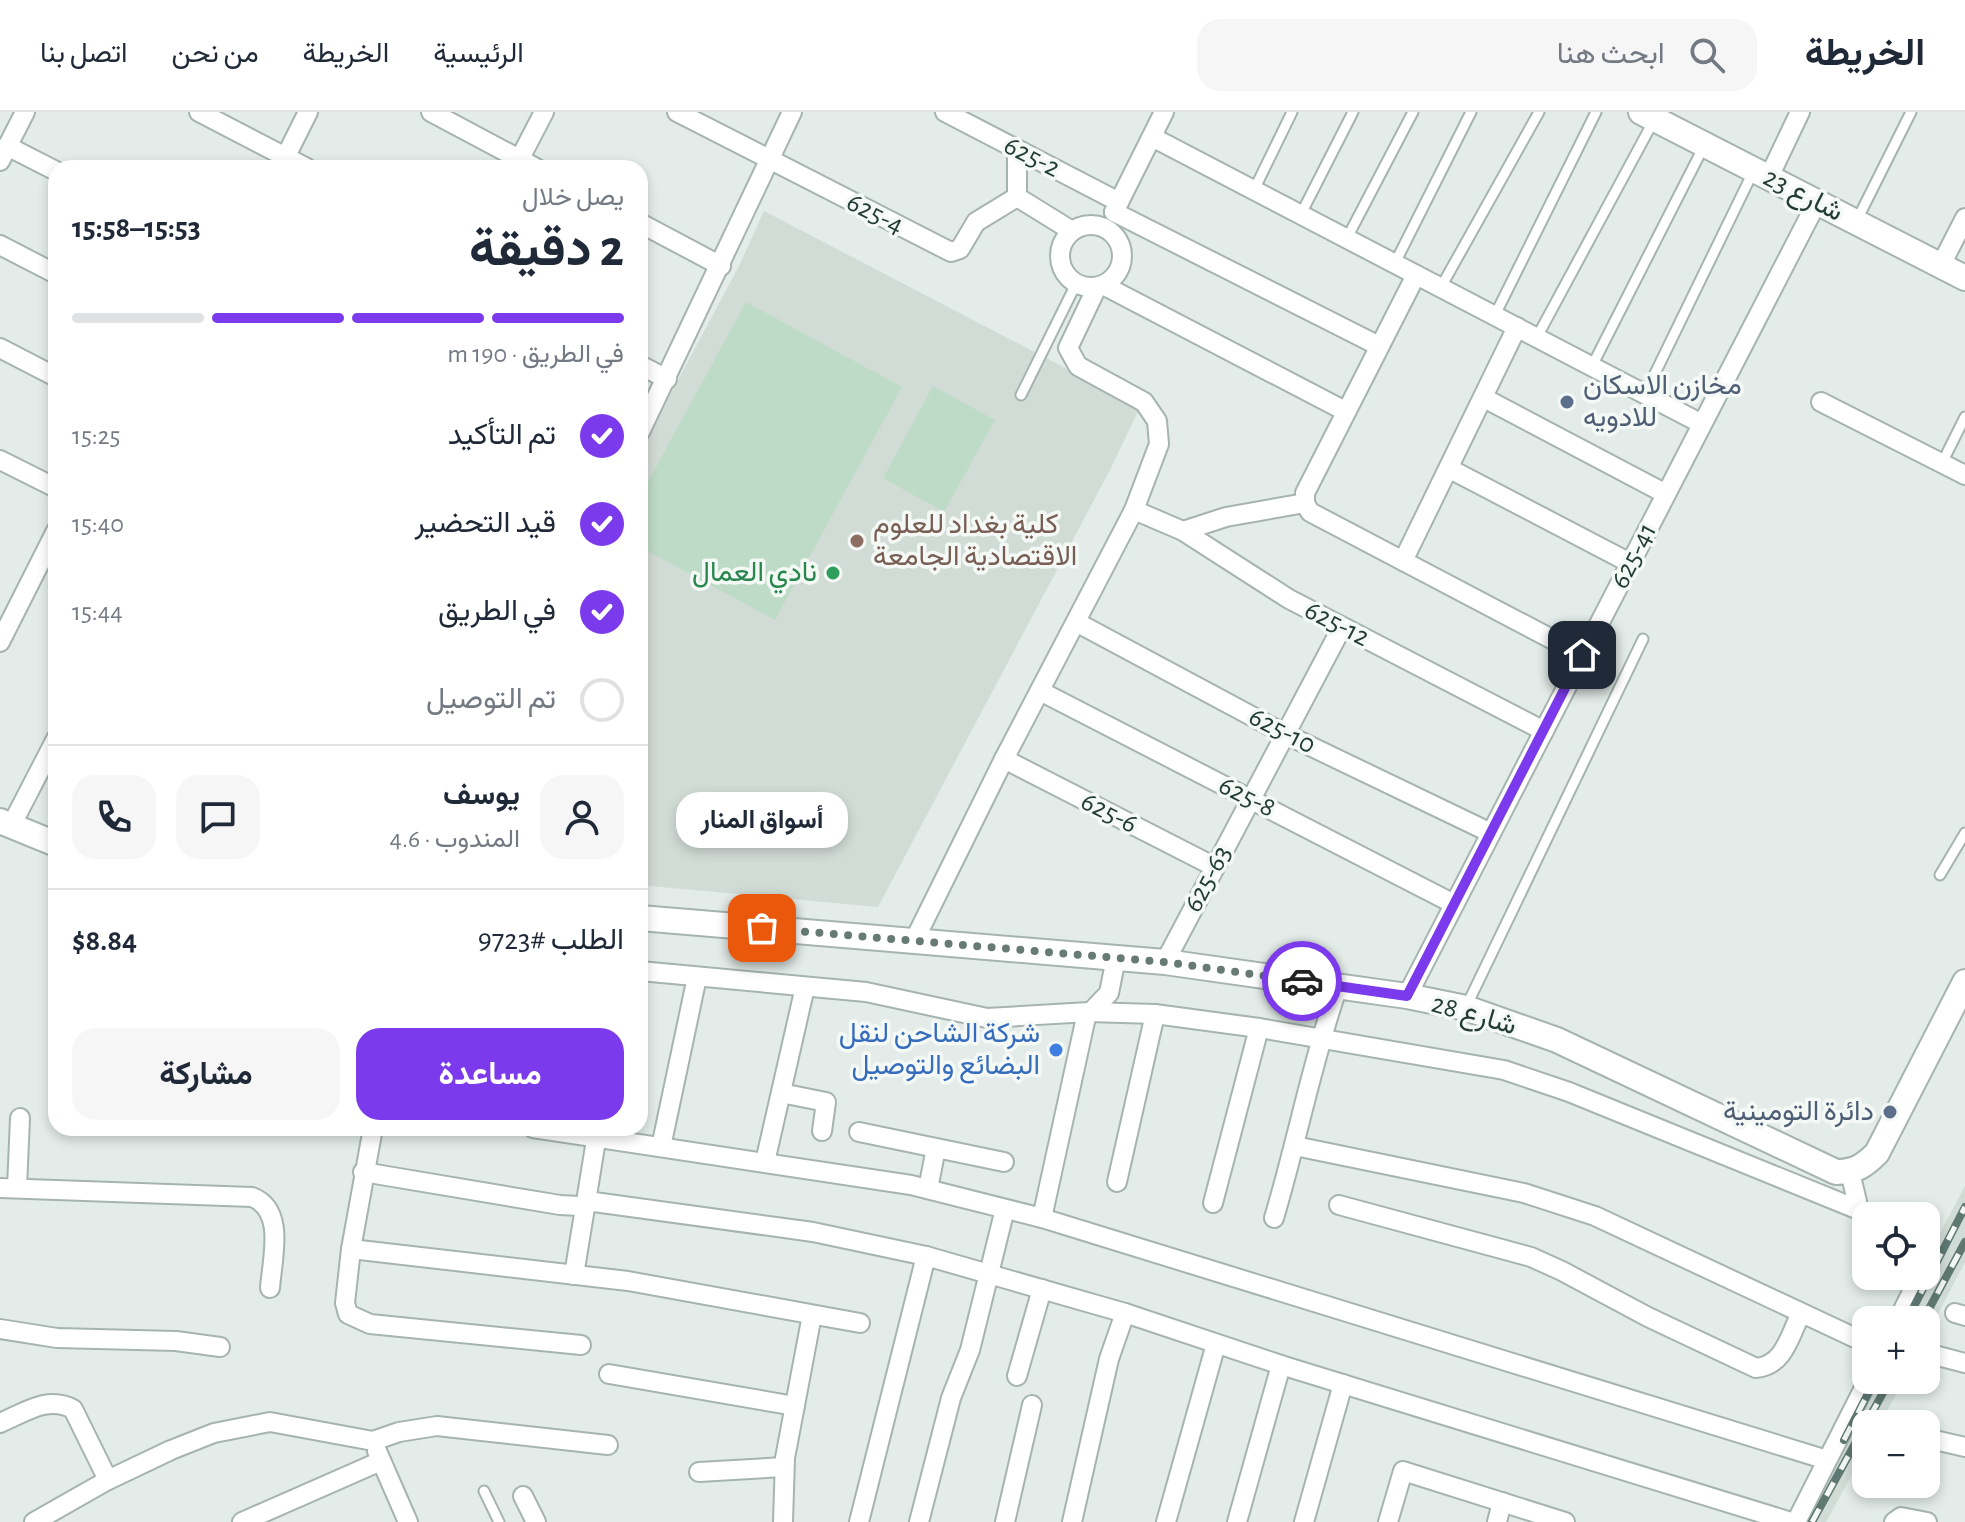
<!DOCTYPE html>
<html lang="ar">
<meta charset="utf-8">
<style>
body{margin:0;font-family:"Alegreya Sans",Vazirmatn,sans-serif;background:#f6f6f7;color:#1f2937;direction:rtl;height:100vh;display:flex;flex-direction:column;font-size:30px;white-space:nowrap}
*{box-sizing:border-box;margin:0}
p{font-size:26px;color:#747a83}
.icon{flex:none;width:44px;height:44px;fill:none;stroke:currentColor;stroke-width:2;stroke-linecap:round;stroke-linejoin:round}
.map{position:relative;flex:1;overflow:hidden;direction:ltr}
.details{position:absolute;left:48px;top:48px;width:600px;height:976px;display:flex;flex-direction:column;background:#fff;border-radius:24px;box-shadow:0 4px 12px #0003;direction:rtl}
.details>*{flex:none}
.buttons{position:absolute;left:1852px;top:1090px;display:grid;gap:16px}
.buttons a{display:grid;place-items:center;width:88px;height:88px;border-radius:16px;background:#fff;box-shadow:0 4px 12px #0003;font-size:40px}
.pin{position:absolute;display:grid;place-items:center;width:68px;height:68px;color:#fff;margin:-34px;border-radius:16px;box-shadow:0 4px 12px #0006}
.courier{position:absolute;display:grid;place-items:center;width:80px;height:80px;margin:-40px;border:6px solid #7c3aed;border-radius:50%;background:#fff;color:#222;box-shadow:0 2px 10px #0007}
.bubble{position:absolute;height:56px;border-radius:24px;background:#fff;box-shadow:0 4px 12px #0003;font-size:26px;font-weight:700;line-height:56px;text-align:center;direction:rtl}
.summary em{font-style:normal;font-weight:700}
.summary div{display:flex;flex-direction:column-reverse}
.summary{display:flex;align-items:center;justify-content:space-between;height:136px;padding:0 24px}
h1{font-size:52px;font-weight:700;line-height:60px}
.bar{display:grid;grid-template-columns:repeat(4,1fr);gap:12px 8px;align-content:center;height:96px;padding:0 24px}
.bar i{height:10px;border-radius:6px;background:#e0e1e3}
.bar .selected{background:#7c3aed}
.bar p{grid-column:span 4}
.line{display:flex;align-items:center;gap:20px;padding:0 24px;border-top:2px solid #e0e1e3}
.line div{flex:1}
.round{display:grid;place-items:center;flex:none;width:84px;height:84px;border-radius:24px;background:#f6f6f7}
ol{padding:0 24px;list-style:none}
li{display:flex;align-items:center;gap:24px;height:88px}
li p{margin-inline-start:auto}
li .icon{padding:8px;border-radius:50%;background:#7c3aed;color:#fff;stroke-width:4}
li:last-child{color:#747a83}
li i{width:44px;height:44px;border:4px solid #e0e1e3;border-radius:50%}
.primary-button{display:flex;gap:16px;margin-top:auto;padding:16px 24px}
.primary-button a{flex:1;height:92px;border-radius:24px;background:#7c3aed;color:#fff;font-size:32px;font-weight:700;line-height:92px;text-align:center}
.primary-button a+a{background:#f6f6f7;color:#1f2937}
header{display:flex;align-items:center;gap:48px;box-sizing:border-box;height:112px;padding:0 40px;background:#fff;border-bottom:2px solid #e0e1e3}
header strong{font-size:38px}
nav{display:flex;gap:44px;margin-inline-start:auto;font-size:28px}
.search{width:560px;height:72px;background:#f6f6f7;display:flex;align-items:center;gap:20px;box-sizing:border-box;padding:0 28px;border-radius:24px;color:#747a83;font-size:30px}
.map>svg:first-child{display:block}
.built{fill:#d2dcd7}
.green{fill:#bedbc7}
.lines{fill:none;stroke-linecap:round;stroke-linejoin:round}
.service-casing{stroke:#a6b4af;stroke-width:13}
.minor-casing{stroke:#a6b4af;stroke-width:22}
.tertiary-casing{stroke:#a6b4af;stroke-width:28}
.service{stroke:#fff;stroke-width:9}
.minor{stroke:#fff;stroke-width:18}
.tertiary{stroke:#fff;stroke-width:24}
.rail-casing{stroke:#5f7872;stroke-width:8}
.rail{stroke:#f4f9f6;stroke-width:5;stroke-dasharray:15;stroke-linecap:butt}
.done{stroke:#677a74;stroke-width:8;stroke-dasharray:0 14.4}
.route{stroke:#7c3aed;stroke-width:10}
.service-dot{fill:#5c6f8a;stroke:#f4f9f6;stroke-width:3}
.education-dot{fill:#8d6e63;stroke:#f4f9f6;stroke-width:3}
.leisure-dot{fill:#2e9e5b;stroke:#f4f9f6;stroke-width:3}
.shop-dot{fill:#3f7fe0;stroke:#f4f9f6;stroke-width:3}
.labels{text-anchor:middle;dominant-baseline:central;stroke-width:7;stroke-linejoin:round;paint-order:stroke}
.street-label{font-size:28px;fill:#243c36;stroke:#f4f9f6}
.service-label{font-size:28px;fill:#4e5e75;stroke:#f4f9f6;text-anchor:start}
.education-label{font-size:28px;fill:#785e54;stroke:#f4f9f6;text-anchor:start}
.leisure-label{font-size:28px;fill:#27864d;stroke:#f4f9f6;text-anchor:end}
.shop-label{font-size:28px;fill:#366cbe;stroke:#f4f9f6;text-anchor:end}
</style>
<header>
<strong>الخريطة</strong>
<div class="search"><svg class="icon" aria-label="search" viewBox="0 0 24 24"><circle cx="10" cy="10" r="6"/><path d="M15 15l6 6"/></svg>ابحث هنا</div>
<nav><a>الرئيسية</a><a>الخريطة</a><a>من نحن</a><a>اتصل بنا</a></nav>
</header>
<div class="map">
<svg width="1965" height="1410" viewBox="0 0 1965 1410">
<rect width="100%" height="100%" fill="#e3ece8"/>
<g class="built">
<polygon points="764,99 1140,295 1111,356 878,795 640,773 640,339 739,154"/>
<polygon points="1965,1074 1965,1150 1926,1225 1926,1208 1895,1208 1918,1164 1926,1164 1926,1148"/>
<polygon points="1866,1268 1904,1268 1880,1312 1866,1312 1866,1337 1826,1410 1787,1410"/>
</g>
<g class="green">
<polygon points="746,190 902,275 775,508 640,435 640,384"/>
<polygon points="933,274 995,308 944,400 883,366"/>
</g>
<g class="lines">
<defs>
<g id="service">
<polyline points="1254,78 1292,0"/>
<polyline points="1301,102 1353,0"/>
<polyline points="1856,110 1911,0"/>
<polyline points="1347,126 1413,0"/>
<polyline points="1395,151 1471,0"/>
<polyline points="1441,175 1539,0"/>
<polyline points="1495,203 1596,0"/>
<polyline points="1537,225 1653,10"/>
<polyline points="1592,254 1705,32"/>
<polyline points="1645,282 1754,58"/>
<polyline points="1021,283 1076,172"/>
<polyline points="1942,351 1965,305"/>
<polyline points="1940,763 1965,721"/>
<polyline points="1466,895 1643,527"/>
<polyline points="484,1379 499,1410"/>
</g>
<g id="minor">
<polyline points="199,0 307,56"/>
<polyline points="431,0 536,56"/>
<polyline points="677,0 951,140 960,137 976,110 1017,85 1017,37"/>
<polyline points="945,0 1119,90"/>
<polyline points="1152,25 1702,312"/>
<polyline points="7,34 56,59"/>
<polyline points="0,49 25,0"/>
<polyline points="281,54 308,0"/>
<polyline points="515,56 544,0"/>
<polyline points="1769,65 1800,0"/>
<polyline points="1017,85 1072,119"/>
<polyline points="1114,100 1379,234"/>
<polyline points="1114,100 1164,0"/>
<polyline points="640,111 721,154"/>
<circle cx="1091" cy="144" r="31"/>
<polyline points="0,133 56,162"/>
<polyline points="1941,153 1965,106"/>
<polyline points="1416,163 1305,381 1305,391 1310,400 1582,543"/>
<polyline points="1103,173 1345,299"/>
<polyline points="0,236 56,265"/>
<polyline points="640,253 667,267"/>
<polyline points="1484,286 1666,382"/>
<polyline points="1821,290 1965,363"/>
<polyline points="640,320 792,0"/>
<polyline points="0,348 56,376"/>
<polyline points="1450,357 1630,451"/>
<polyline points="1134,398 1183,419 1289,487 1544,619"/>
<polyline points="1183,419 1226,405 1305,391"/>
<polyline points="1403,449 1517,215"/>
<polyline points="1076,510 1285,622 1491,721"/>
<polyline points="0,530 56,419"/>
<polyline points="1040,579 1454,792"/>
<polyline points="1004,647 1215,755"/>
<polyline points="11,714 56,627"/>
<polyline points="914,829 1004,647 1134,398 1159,332 1157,309 1144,290 1078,254 1068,236 1097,175"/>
<polyline points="1165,850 1342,515"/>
<polyline points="640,859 866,880 987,906 1089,900 1155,902 1259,916 1504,958 1569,980 1859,1098"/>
<polyline points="1407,884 1817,90"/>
<polyline points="781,981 826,990 822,1019"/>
<polyline points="373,1016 351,1137 345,1191 348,1202 370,1212 581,1233"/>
<polyline points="533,1016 911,1073 1042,1106 1827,1348"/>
<polyline points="859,1020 1004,1050"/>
<polyline points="1295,1034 1524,1081 1595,1104 1866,1231"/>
<polyline points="661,1035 697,865"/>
<polyline points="765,1050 805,875"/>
<polyline points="363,1060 560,1093 579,1094 594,1090 813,1120 926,1144 1125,1201 1281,1253 1791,1410"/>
<polyline points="1850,1060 1859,1098 1864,1102"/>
<polyline points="1117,1070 1155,902"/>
<path d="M0,1076l252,9c34,13 20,62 18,91"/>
<polyline points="17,1076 20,1006"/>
<polyline points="928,1077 936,1036"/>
<polyline points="1213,1091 1259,916"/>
<path d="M1339,1093l192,52 31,14 86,46 108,51c28,-2 34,-33 45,-55"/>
<polyline points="1042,1106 1086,905 1109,881 1116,846"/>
<path d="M1274,1106c23,-77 38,-156 64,-232"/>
<polyline points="351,1137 628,1169 860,1211"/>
<polyline points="574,1163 598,1016"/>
<polyline points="1955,1201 1965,1204"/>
<polyline points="1898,1208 1911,1182 1914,1164"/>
<polyline points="0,1217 57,1226 176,1229 220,1235"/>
<polyline points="1938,1244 1965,1251"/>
<polyline points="609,1262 795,1294"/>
<polyline points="1017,1264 1042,1177"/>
<path d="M0,1311c24,-10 48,-28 73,-14l35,71"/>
<polyline points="1926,1326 1965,1335"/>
<polyline points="377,1339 408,1410"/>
<polyline points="699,1360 784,1355"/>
<polyline points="523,1384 536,1410"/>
<polyline points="34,1410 108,1368 171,1338 214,1321 270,1310 373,1329 399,1320 437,1314 608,1333"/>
<polyline points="242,1410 381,1349"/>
<polyline points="783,1410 785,1346 812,1203"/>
<polyline points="859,1410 926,1144"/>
<polyline points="919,1410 951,1286 970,1238 1005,1097"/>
<polyline points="1005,1410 1032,1293"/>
<polyline points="1072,1410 1109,1247 1125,1201"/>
<polyline points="1166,1410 1216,1232"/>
<polyline points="1237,1410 1281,1253"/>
<polyline points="1304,1410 1343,1272"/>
<polyline points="1388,1410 1403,1359 1565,1410"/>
<polyline points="1497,1410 1502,1390"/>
<polyline points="1796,1410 1868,1268"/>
<polyline points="1894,1410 1901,1405 1927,1410"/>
</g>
<g id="tertiary">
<polyline points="1641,0 1965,166"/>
<polyline points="0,709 56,732"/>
<path d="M640,806l525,44 242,34 59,12 91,32 279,132c19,0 28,-6 41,-19l88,-171"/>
</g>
</defs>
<use href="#service" class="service-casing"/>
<use href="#minor" class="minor-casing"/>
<use href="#tertiary" class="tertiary-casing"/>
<use href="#service" class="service"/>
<use href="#minor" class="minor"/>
<use href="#tertiary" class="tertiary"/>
<defs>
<g id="rail">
<polyline points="1907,1208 1965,1095"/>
<polyline points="1923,1208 1965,1130"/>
<polyline points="1844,1328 1875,1268"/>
<polyline points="1812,1410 1890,1268"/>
</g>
</defs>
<use href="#rail" class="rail-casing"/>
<use href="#rail" class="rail"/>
</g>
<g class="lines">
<polyline class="done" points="762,816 1165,850 1302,869"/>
<polyline class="route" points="1302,869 1407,884 1582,543"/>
</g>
<g class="service-dot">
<circle cx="1567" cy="290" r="8"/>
<circle cx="1890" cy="1000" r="8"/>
</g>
<circle class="education-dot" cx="857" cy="429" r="8"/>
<circle class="leisure-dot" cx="833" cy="461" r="8"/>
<circle class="shop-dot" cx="1056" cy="938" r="8"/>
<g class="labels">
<g class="street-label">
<text transform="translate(1032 45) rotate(27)">625-2</text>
<text transform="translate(1803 83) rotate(27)">شارع 23</text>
<text transform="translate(875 102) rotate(27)">625-4</text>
<text transform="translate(1634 444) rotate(-63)">625-41</text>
<text transform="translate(1337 512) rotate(27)">625-12</text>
<text transform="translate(1282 619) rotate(27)">625-10</text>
<text transform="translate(1247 685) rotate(27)">625-8</text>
<text transform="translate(1109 701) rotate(27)">625-6</text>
<text transform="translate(1208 767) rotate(-62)">625-63</text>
<text transform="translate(1474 903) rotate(16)">شارع 28</text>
</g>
<g class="service-label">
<text x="1583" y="274">مخازن الاسكان<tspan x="1583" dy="32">للادويه</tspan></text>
<text x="1874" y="1000" text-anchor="end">دائرة التومينية</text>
</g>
<g class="education-label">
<text x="873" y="413">كلية بغداد للعلوم<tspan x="873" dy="32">الاقتصادية الجامعة</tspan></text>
</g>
<g class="leisure-label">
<text x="817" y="461">نادي العمال</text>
</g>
<g class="shop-label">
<text x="1040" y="922">شركة الشاحن لنقل<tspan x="1040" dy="32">البضائع والتوصيل</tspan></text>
</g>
</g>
</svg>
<div class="buttons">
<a><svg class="icon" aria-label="locate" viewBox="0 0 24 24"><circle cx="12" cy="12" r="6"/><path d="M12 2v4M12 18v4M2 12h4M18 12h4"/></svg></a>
<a>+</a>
<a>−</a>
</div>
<div class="pin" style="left:762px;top:816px;background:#ea580c"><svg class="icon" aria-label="bag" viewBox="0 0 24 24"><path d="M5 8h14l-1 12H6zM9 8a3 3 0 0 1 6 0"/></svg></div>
<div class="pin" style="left:1582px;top:543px;background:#1f2937"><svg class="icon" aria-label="home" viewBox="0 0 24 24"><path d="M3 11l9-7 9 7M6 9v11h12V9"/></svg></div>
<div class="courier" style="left:1302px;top:869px"><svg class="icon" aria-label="car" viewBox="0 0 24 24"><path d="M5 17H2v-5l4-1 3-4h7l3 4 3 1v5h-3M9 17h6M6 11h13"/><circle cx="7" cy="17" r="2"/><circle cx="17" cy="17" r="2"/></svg></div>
<div class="bubble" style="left:676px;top:680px;width:172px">أسواق المنار</div>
<section class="details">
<div class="summary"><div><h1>2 دقيقة</h1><p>يصل خلال</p></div><em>15:53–15:58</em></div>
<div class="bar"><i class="selected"></i><i class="selected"></i><i class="selected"></i><i></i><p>في الطريق · 190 m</p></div>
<ol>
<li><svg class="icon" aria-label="check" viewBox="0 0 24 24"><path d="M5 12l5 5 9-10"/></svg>تم التأكيد<p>15:25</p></li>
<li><svg class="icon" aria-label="check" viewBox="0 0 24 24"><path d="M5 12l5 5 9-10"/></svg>قيد التحضير<p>15:40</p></li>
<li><svg class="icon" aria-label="check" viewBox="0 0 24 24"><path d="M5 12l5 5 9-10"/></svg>في الطريق<p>15:44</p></li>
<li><i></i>تم التوصيل</li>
</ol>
<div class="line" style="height:144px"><a class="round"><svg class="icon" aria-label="person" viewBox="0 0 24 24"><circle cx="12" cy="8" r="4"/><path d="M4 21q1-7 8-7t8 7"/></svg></a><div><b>يوسف</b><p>المندوب · 4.6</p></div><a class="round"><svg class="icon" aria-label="chat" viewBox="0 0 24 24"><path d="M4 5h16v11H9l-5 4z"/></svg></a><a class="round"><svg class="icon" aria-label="phone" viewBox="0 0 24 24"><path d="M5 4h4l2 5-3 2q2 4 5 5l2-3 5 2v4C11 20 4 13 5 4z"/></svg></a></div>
<div class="line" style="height:104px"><div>الطلب #9723</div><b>$8.84</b></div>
<div class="primary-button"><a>مساعدة</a><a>مشاركة</a></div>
</section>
</div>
